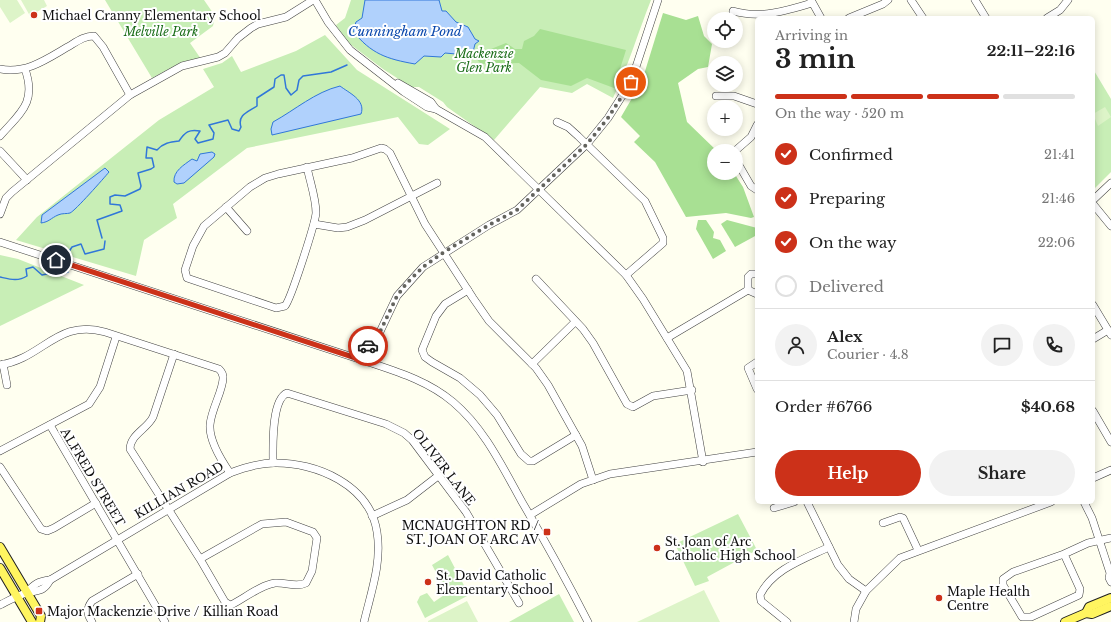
<!DOCTYPE html>
<meta charset="utf-8">
<style>
body{margin:0;font-family:"Libre Baskerville",serif;background:#f2f2f2;color:#222;height:100vh;display:flex;flex-direction:column;font-size:15px;white-space:nowrap}
*{box-sizing:border-box;margin:0}
p{font-size:13px;color:#767676}
.icon{flex:none;width:22px;height:22px;fill:none;stroke:currentColor;stroke-width:2;stroke-linecap:round;stroke-linejoin:round}
.map{position:relative;flex:1;overflow:hidden}
.panel{position:absolute;left:755px;top:16px;width:340px;height:488px;display:flex;flex-direction:column;background:#fff;border-radius:6px;box-shadow:0 2px 10px #0003}
.panel>*{flex:none}
.fabs{position:absolute;left:707px;top:12px;display:grid;gap:8px}
.fabs a{display:grid;place-items:center;width:36px;height:36px;border-radius:50%;background:#fff;box-shadow:0 2px 10px #0003;font-size:20px}
.pin{position:absolute;display:grid;place-items:center;width:34px;height:34px;color:#fff;margin:-17px;border:2px solid #fff;border-radius:50%;box-shadow:0 1px 4px #0007}
.courier{position:absolute;display:grid;place-items:center;width:40px;height:40px;margin:-20px;border:3px solid #cc3119;border-radius:50%;background:#fff;color:#222;box-shadow:0 1px 5px #0007}
.head em{font-style:normal;font-weight:700}
.head div{display:flex;flex-direction:column-reverse}
.head{display:flex;align-items:center;justify-content:space-between;height:68px;padding:0 20px}
h1{font-size:26px;font-weight:700;line-height:30px}
.bar{display:grid;grid-template-columns:repeat(4,1fr);gap:6px 4px;align-content:center;height:48px;padding:0 20px}
.bar i{height:5px;border-radius:3px;background:#e0e0e0}
.bar .current{background:#cc3119}
.bar p{grid-column:span 4}
.line{display:flex;align-items:center;gap:10px;padding:0 20px;border-top:1px solid #e0e0e0}
.line div{flex:1}
.round{display:grid;place-items:center;flex:none;width:42px;height:42px;border-radius:21px;background:#f2f2f2}
ol{padding:0 20px;list-style:none}
li{display:flex;align-items:center;gap:12px;height:44px}
li p{margin-inline-start:auto}
li .icon{padding:4px;border-radius:50%;background:#cc3119;color:#fff;stroke-width:4}
li:last-child{color:#767676}
li i{width:22px;height:22px;border:2px solid #e0e0e0;border-radius:50%}
.action{display:flex;gap:8px;margin-top:auto;padding:8px 20px}
.action a{flex:1;height:46px;border-radius:24px;background:#cc3119;color:#fff;font-size:16px;font-weight:700;line-height:46px;text-align:center}
.action a+a{background:#f2f2f2;color:#222}
.map>svg:first-child{display:block}
.green{fill:#c8eeb6}
.forest{fill:#a8e093}
.pitch{fill:#ddf4c8}
.water{fill:#b0d1fc;stroke:#3077d9}
.lines{fill:none;stroke-linecap:round;stroke-linejoin:round}
.stream{stroke:#3077d9;stroke-width:1.5}
.minor-casing{stroke:#424242;stroke-width:8}
.major-casing{stroke:#202020;stroke-width:10}
.minor{stroke:#fff;stroke-width:7}
.major{stroke:#fff560;stroke-width:8}
.done{stroke:#63635e;stroke-width:4;stroke-dasharray:0 7.2}
.route{stroke:#cc3119;stroke-width:5}
.poi-dot{fill:#cc3119;stroke:#fff;stroke-width:1.5}
.labels{text-anchor:middle;dominant-baseline:central;stroke-width:4;stroke-linejoin:round;paint-order:stroke}
.poi-label{font-size:12px;fill:#0f0f0f;stroke:#fff;text-anchor:start}
.park-label{font-size:12px;font-style:italic;fill:#1a6d18;stroke:#fff}
.street-label{font-size:12px;fill:#0f0f0f;stroke:#fff}
.water-label{font-size:13px;font-style:italic;fill:#0c49ad;stroke:#fff}
</style>
<div class="map">
<svg width="1111" height="622" viewBox="0 0 1111 622">
<rect width="100%" height="100%" fill="#fffff0"/>
<g class="green">
<polygon points="105,0 204,0 215,16 213,26 190,43 201,59 182,62 152,78"/>
<path d="M351,0h300c-13,33 -23,66 -38,98l-26,-14 -15,9 -32,-6 -46,53 -47,-33 -4,-5 -24,-15h-8l-28,-18 -37,-28 -10,-16 9,-7z"/>
<polygon points="325,35 357,70 450,129 428,145 419,144 398,117 247,148 173,204 177,218 144,240 136,276 16,240 37,217 159,120 214,87 203,69 222,63 232,56 241,72 296,51"/>
<polygon points="1093,69 1111,99 1111,172 1093,190"/>
<polygon points="0,255 18,259 84,285 0,326"/>
<polygon points="738,514 757,550 707,577 709,581 695,586 675,544"/>
<polygon points="448,555 469,595 425,618 417,602 420,596 427,593 434,602 447,593 432,565"/>
<polygon points="559,594 574,622 509,622"/>
</g>
<g class="forest">
<polygon points="663,13 686,20 698,16 704,36 712,44 708,67 698,69 678,83 687,122 717,151 714,151 714,173 734,173 743,187 754,217 751,218 726,213 686,217 655,162 634,142 640,136 621,117 642,81"/>
<polygon points="540,29 626,50 614,88 587,78 571,86 541,80 519,63 481,64 474,56 479,53 492,55 491,49 506,43 515,49 522,49 524,41 534,36"/>
<polygon points="698,220 706,220 714,232 713,238 720,240 726,251 713,259 696,229"/>
<polygon points="727,220 757,228 757,235 735,247 721,224"/>
</g>
<g class="pitch">
<polygon points="0,0 17,0 25,13 10,23 0,7"/>
<polygon points="21,0 44,0 47,6 30,16"/>
<polygon points="1105,107 1111,117 1098,126 1093,114"/>
<polygon points="704,590 720,622 637,622"/>
<polygon points="467,601 478,622 428,622 428,621"/>
</g>
<g class="water">
<path d="M365,0h74l3,11h4l10,11 12,5 7,12 4,2 -4,3 -2,8 -17,2 -11,-1 -4,4 -17,-1 -9,8c-28,-5 -44,-10 -62,-33l3,-9 6,-4z"/>
<path d="M340,86c9,7 26,14 21,28l-89,21 -1,-6 2,-7c22,-12 42,-30 67,-36z"/>
<path d="M212,152l3,2 -1,3 -30,26 -7,1 -3,-2c-1,-11 10,-17 18,-23l5,2 3,-7z"/>
<path d="M105,168l4,4c-5,6 -34,39 -39,41 -3,1 -8,0 -12,2 -7,3 -9,7 -17,8l1,-8z"/>
</g>
<g class="lines">
<g class="stream">
<path d="M102,238l-5,-18 25,-9 -2,-6 -10,-1v-7l5,-2 10,1 15,-7 1,-3 -3,-13 13,-4 3,-2 -2,-9h-6l1,-11 10,3c6,-7 13,-8 22,-9 6,-9 10,-12 21,-10l-5,8 3,4 15,-4 1,-6 -5,-8 19,-5 4,9 7,2 2,-4c-4,-12 7,-15 16,-21v-8l17,-11 1,-8 6,-4h3l2,13 5,7 6,-5 2,-10 4,-4 28,-4 16,-7"/>
<polyline points="60,256 68,253 72,247 81,244 85,254 104,249 105,241"/>
<path d="M0,277c9,2 18,5 27,-1l-1,-7 7,-2 9,8c11,-3 15,1 26,-3"/>
</g>
<defs>
<g id="minor">
<polyline points="315,0 328,22 350,50 404,92 427,107 436,109 485,137 626,275 643,299 687,371 703,462"/>
<polyline points="811,0 821,18"/>
<polyline points="911,0 923,18"/>
<polyline points="975,0 986,18"/>
<path d="M733,11c27,8 53,0 79,-8"/>
<polyline points="849,18 883,4 888,0"/>
<polyline points="1047,18 1060,10 1068,0"/>
<path d="M0,69c28,5 48,-11 71,-24 8,-5 14,-9 23,-9l9,11 27,48"/>
<polyline points="398,83 431,102 436,109"/>
<polyline points="716,96 734,96 757,104"/>
<polyline points="557,122 568,127 578,136 645,201 663,238 663,243 626,275"/>
<path d="M0,136c20,-23 37,-33 25,-67"/>
<polyline points="0,151 27,180"/>
<polyline points="735,151 751,137 757,125"/>
<polyline points="736,160 751,186 757,190"/>
<path d="M307,167c3,15 9,31 9,46 -1,11 -25,86 -31,93l-9,2 -89,-30 -2,-8 8,-24 11,-20 46,-39 15,-9 13,-4 74,-16 29,-10 4,1 5,4 35,71 48,74 16,23 47,47 12,17 34,61 11,34"/>
<polyline points="1093,200 1111,183"/>
<polyline points="1093,204 1111,226"/>
<polyline points="226,207 247,231"/>
<polyline points="0,214 6,198 12,192 130,95 182,66 218,57 225,53 238,38 251,28 258,24 286,17 313,0"/>
<polyline points="314,224 338,228 347,227 365,220 437,183"/>
<path d="M0,242l368,120c30,10 60,19 85,40 31,26 49,64 69,100 23,39 45,79 66,120"/>
<polyline points="536,279 583,329 593,343 627,404 633,407 653,396 692,390"/>
<polyline points="468,290 445,304 436,316 422,350 425,357 432,362 460,378 480,395 497,415 521,454 529,461 533,461 576,435"/>
<polyline points="748,290 748,277 751,274 757,274"/>
<polyline points="748,290 757,294"/>
<polyline points="1093,305 1111,335"/>
<polyline points="667,338 748,290"/>
<polyline points="1093,339 1108,330"/>
<path d="M174,354l-21,63c-6,12 -23,18 -23,32l70,110 25,43 5,3 3,-1c13,-7 28,-19 42,-21 11,-1 21,5 31,0l6,-12 5,-33 -4,-6 -27,-10 -24,2 -62,35"/>
<polyline points="368,362 368,347 371,339 378,336 397,296 423,267 489,225 517,210 587,144 608,118 631,82 658,0"/>
<polyline points="368,362 378,351 381,343 378,336"/>
<polyline points="757,362 748,368 757,389"/>
<polyline points="3,364 7,385"/>
<polyline points="532,364 575,322"/>
<path d="M0,365c42,-6 58,-47 105,-33l114,37c2,2 4,4 4,8 1,12 -12,32 -13,48 -1,16 11,35 20,48"/>
<polyline points="1093,411 1111,442"/>
<polyline points="50,425 165,622"/>
<polyline points="0,451 89,404 100,387 116,337"/>
<path d="M273,463c0,-16 -2,-63 14,-70l99,31 18,9 8,7 54,72 53,91"/>
<polyline points="0,467 41,529 47,531 54,528 96,503"/>
<polyline points="1093,478 1111,470"/>
<polyline points="807,502 838,565 849,579 866,591"/>
<polyline points="1084,502 1092,518 1110,573 1109,578 1111,582"/>
<polyline points="774,508 794,502"/>
<polyline points="530,515 581,484 610,474 757,452"/>
<polyline points="372,516 407,500 438,476"/>
<polyline points="883,523 900,517 903,518 918,550"/>
<polyline points="1064,554 1080,589 1079,595 1031,617 1022,617 1003,585 1003,579 1013,572 1064,554 1088,543 1111,538"/>
<path d="M27,593c6,-9 12,-12 23,-13l180,-107c13,-5 29,-10 44,-10 42,-1 96,22 103,69 5,31 -6,60 -13,90"/>
<path d="M0,605c8,-4 18,-10 27,-12 11,-3 17,-1 23,-13"/>
<path d="M92,622c-5,-8 -6,-13 0,-21l46,-27"/>
<path d="M787,622l-26,-21 -1,-6c13,-26 44,-36 69,-48"/>
<polyline points="854,622 856,609 866,591 900,558 1051,502"/>
</g>
<g id="major">
<polyline points="0,547 41,616 40,622"/>
<polyline points="0,568 32,622"/>
<polyline points="1086,613 1092,614 1111,606"/>
<polyline points="1065,622 1086,613 1089,607 1111,598"/>
</g>
</defs>
<use href="#minor" class="minor-casing"/>
<use href="#major" class="major-casing"/>
<use href="#minor" class="minor"/>
<use href="#major" class="major"/>
</g>
<g class="lines">
<polyline class="done" points="368,346 371,339 378,336 397,296 406,284 423,267 444,252 489,225 517,210 587,144 608,118 631,82"/>
<polyline class="route" points="56,260 368,362 368,346"/>
</g>
<g class="poi-dot">
<circle cx="34" cy="15" r="4"/>
<rect x="543" y="528" width="8" height="8" rx="2"/>
<circle cx="657" cy="548" r="4"/>
<circle cx="428" cy="582" r="4"/>
<circle cx="939" cy="598" r="4"/>
<rect x="35" y="607" width="8" height="8" rx="2"/>
</g>
<g class="labels">
<g class="poi-label">
<text x="42" y="15">Michael Cranny Elementary School</text>
<text x="539" y="525" text-anchor="end">MCNAUGHTON RD /<tspan x="539" dy="14">ST. JOAN OF ARC AV</tspan></text>
<text x="665" y="541">St. Joan of Arc<tspan x="665" dy="14">Catholic High School</tspan></text>
<text x="436" y="575">St. David Catholic<tspan x="436" dy="14">Elementary School</tspan></text>
<text x="947" y="591">Maple Health<tspan x="947" dy="14">Centre</tspan></text>
<text x="47" y="611">Major Mackenzie Drive / Killian Road</text>
</g>
<g class="park-label">
<text x="161" y="31">Melville Park</text>
<text x="484" y="53">Mackenzie<tspan x="484" dy="14">Glen Park</tspan></text>
</g>
<g class="street-label">
<text transform="translate(444 467) rotate(52)">OLIVER LANE</text>
<text transform="translate(93 477) rotate(59)">ALFRED STREET</text>
<text transform="translate(179 490) rotate(-30)">KILLIAN ROAD</text>
</g>
<g class="water-label">
<text x="405" y="31">Cunningham Pond</text>
</g>
</g>
</svg>
<div class="fabs">
<a><svg class="icon" aria-label="locate" viewBox="0 0 24 24"><circle cx="12" cy="12" r="6"/><path d="M12 2v4M12 18v4M2 12h4M18 12h4"/></svg></a>
<a><svg class="icon" aria-label="layers" viewBox="0 0 24 24"><path d="M12 4l9 5-9 5-9-5zM3 14l9 5 9-5"/></svg></a>
<a>+</a>
<a>−</a>
</div>
<div class="pin" style="left:631px;top:82px;background:#ea580c"><svg class="icon" aria-label="bag" viewBox="0 0 24 24"><path d="M5 8h14l-1 12H6zM9 8a3 3 0 0 1 6 0"/></svg></div>
<div class="pin" style="left:56px;top:260px;background:#1f2937"><svg class="icon" aria-label="home" viewBox="0 0 24 24"><path d="M3 11l9-7 9 7M6 9v11h12V9"/></svg></div>
<div class="courier" style="left:368px;top:346px"><svg class="icon" aria-label="car" viewBox="0 0 24 24"><path d="M5 17H2v-5l4-1 3-4h7l3 4 3 1v5h-3M9 17h6M6 11h13"/><circle cx="7" cy="17" r="2"/><circle cx="17" cy="17" r="2"/></svg></div>
<section class="panel">
<div class="head"><div><h1>3 min</h1><p>Arriving in</p></div><em>22:11–22:16</em></div>
<div class="bar"><i class="current"></i><i class="current"></i><i class="current"></i><i></i><p>On the way · 520 m</p></div>
<ol>
<li><svg class="icon" aria-label="check" viewBox="0 0 24 24"><path d="M5 12l5 5 9-10"/></svg>Confirmed<p>21:41</p></li>
<li><svg class="icon" aria-label="check" viewBox="0 0 24 24"><path d="M5 12l5 5 9-10"/></svg>Preparing<p>21:46</p></li>
<li><svg class="icon" aria-label="check" viewBox="0 0 24 24"><path d="M5 12l5 5 9-10"/></svg>On the way<p>22:06</p></li>
<li><i></i>Delivered</li>
</ol>
<div class="line" style="height:72px"><a class="round"><svg class="icon" aria-label="person" viewBox="0 0 24 24"><circle cx="12" cy="8" r="4"/><path d="M4 21q1-7 8-7t8 7"/></svg></a><div><b>Alex</b><p>Courier · 4.8</p></div><a class="round"><svg class="icon" aria-label="chat" viewBox="0 0 24 24"><path d="M4 5h16v11H9l-5 4z"/></svg></a><a class="round"><svg class="icon" aria-label="phone" viewBox="0 0 24 24"><path d="M5 4h4l2 5-3 2q2 4 5 5l2-3 5 2v4C11 20 4 13 5 4z"/></svg></a></div>
<div class="line" style="height:52px"><div>Order #6766</div><b>$40.68</b></div>
<div class="action"><a>Help</a><a>Share</a></div>
</section>
</div>
